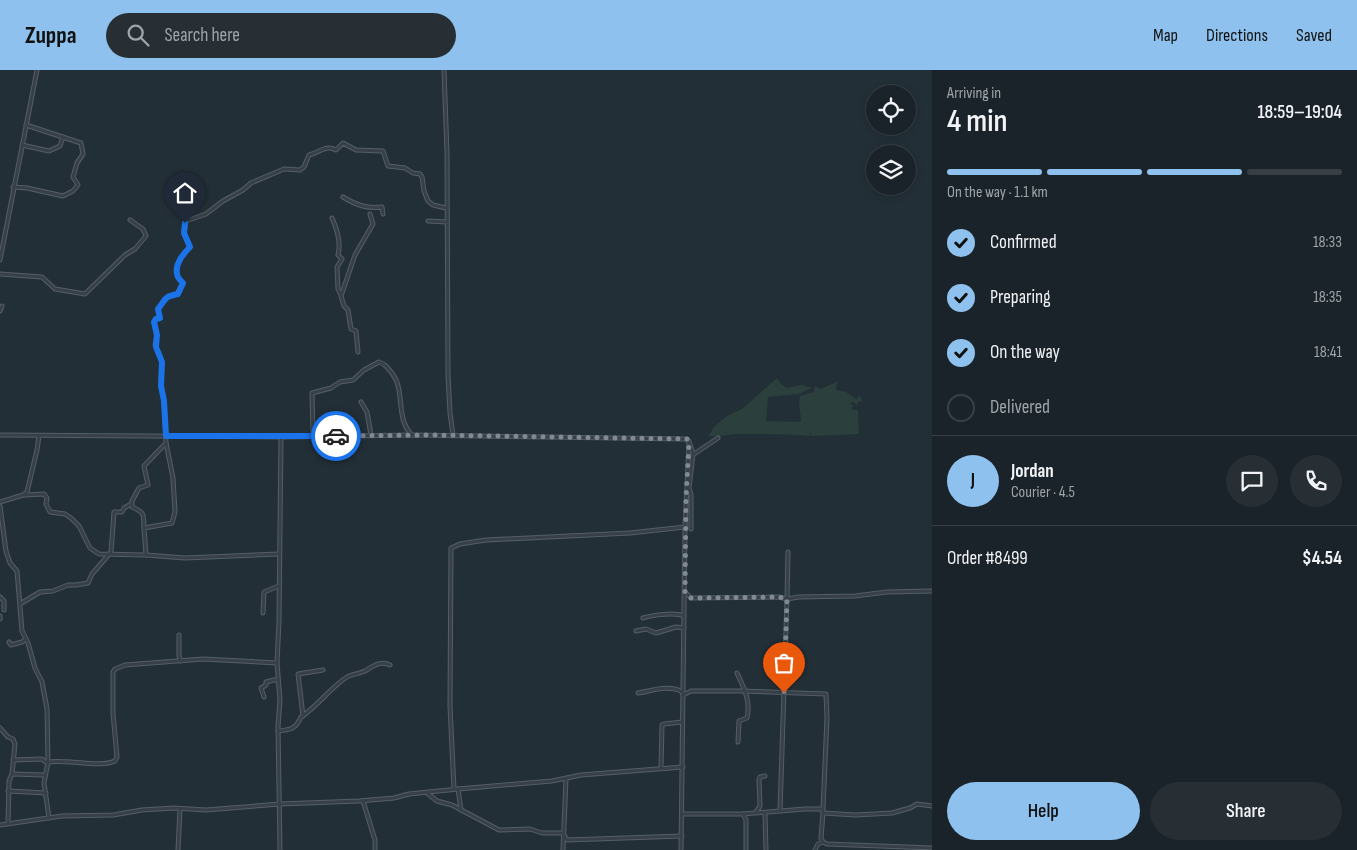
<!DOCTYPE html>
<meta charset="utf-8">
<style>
body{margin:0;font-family:"Sofia Sans Condensed",sans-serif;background:#272f35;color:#f1f3f6;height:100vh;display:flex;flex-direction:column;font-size:19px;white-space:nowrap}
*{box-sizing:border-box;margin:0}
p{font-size:16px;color:#9fa4a8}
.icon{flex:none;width:28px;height:28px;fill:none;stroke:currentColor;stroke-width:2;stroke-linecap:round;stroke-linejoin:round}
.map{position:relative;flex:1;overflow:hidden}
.sheet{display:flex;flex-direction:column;background:#1a2329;width:425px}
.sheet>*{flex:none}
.fabs{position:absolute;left:866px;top:15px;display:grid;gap:10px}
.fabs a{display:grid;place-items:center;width:50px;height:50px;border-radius:50%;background:#1a2329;box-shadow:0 2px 8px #0003,0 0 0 1px #384046;font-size:25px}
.pin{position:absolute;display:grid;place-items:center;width:42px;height:42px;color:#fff;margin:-51px -21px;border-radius:50% 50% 50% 0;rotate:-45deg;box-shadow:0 0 5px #0007}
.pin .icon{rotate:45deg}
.courier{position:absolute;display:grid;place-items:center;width:50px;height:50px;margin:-25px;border:4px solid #1a73e8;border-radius:50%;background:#fff;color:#222;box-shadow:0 1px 6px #0007}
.overview em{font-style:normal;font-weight:600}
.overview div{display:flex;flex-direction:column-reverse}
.overview{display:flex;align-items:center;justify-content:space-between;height:85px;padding:0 15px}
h1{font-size:32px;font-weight:600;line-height:38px}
.bar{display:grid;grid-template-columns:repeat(4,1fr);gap:8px 5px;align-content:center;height:60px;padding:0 15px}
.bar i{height:6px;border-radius:4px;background:#384046}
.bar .on{background:#8ec1ed}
.bar p{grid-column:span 4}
.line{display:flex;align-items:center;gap:12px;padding:0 15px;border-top:1px solid #384046}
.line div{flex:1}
.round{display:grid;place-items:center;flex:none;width:52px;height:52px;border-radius:26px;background:#272f35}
ol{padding:0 15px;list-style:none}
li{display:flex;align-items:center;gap:15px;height:55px}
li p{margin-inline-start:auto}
li .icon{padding:5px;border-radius:50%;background:#8ec1ed;color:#111;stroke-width:4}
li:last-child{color:#9fa4a8}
li i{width:28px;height:28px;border:2px solid #384046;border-radius:50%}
.button{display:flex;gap:10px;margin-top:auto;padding:10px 15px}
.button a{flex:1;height:58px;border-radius:30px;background:#8ec1ed;color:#111;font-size:20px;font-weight:600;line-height:58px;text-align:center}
.button a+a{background:#272f35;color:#f1f3f6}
header{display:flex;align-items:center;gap:30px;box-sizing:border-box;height:70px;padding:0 25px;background:#8ec1ed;color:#111}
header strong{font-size:24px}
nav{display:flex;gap:28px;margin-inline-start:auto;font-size:18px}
.search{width:350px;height:45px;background:#272f35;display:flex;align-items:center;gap:12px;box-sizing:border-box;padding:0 18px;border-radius:28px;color:#9fa4a8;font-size:19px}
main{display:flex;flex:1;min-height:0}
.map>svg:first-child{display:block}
.green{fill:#2b3f3c}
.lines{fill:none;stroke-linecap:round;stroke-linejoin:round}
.street-casing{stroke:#555e66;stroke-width:5}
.street{stroke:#374048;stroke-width:3}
.done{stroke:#808a93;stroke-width:5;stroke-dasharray:0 9}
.route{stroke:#1a73e8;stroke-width:6}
</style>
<header>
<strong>Zuppa</strong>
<div class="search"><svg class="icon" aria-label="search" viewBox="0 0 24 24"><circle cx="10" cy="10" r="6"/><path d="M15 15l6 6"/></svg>Search here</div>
<nav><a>Map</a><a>Directions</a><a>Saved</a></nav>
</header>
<main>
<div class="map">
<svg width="932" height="780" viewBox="0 0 932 780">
<rect width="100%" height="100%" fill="#232f37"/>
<path class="green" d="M777,308l4,6 6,4 14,-3 11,3 -14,6 -30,3 -2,24 35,1c0,-10 -3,-16 -1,-26l14,-4 1,-6 5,3 19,-8 -3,5v4l10,2 10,7 4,-4 2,6 -4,1 -1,4 -3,-4 -4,1 3,3 -1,4h6l1,24 -48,2v-8l-1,8c-25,-2 -50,-2 -75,-2 -9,1 -17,3 -27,2l7,-10 12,-10 15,-7z"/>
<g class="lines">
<defs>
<g id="street">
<polyline points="444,0 447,83 448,305 450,343 453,365"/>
<polyline points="22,75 49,81 60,76 63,67"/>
<polyline points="13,117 27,118 63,126 73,121 78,115 73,107 77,93 83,84 81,73 26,55"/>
<path d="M343,127c13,8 24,12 39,10l1,7"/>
<path d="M332,148c5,11 9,26 6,37l4,4 -5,8 1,22 3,6"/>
<polyline points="428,151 447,152"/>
<polyline points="0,190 37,0"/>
<polyline points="0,204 42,207 55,219 85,224 125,185 135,179 146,166 143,159 130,150"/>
<polyline points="0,241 2,236"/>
<polyline points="358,282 356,261 351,259 348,240 344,236 341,226 355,185 373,154 370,144"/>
<polyline points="361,332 367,342 371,365"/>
<polyline points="0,365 281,367 412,365 687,369 689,374 685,457 681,780"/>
<path d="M313,366l-1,-43 19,-5 9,-6 13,-2 11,-10 15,-8c6,2 8,5 12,10 15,17 4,45 20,62"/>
<polyline points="689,371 693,384 689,418 691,425 691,459"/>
<polyline points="694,384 718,368"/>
<polyline points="25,425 44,424 47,428 46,434 50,442 65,444 71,448 79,456 90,478 99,484 146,485 185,488 279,484"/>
<polyline points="0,432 23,425 27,422 37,380 39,366"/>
<polyline points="0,436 6,481 10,493 17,501 22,561 28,573 35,598 42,612 47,639 48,692 44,713 49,748"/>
<path d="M144,458c-1,-13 2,-15 -12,-21v-6l7,-13 9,-3 -4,-19 22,-23"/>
<path d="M146,485l-2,-27 28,-5 3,-11 -2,-34 -7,-35 -2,-42 -3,-15 1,-25 -7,-16 2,-10 -3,-13 2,-3 4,-1 -2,-9c9,-11 5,-12 19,-15l6,-11c-2,-2 -4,-4 -5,-6 -5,-11 5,-23 12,-30l-6,-14 2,-12 20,-7 17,-13 20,-11 8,-7 33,-14 16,1 4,-3 5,-12c10,-2 16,-11 27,-5l7,-7 13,7 27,1 5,15 17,2 8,5 7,1 2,3 2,14 4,10 5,4 13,3"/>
<polyline points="685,522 691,528 779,527 787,529 788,482"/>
<polyline points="0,527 4,531 4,540"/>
<polyline points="20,534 40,522 53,521 68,515 76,515 88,513 92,504 111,482 114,442 122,442 124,438 131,434"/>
<polyline points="263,543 264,522 279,516"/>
<polyline points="0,546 0,549"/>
<path d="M643,548c10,-3 32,-6 41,-2"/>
<polyline points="636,561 646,559 656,563 676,557 684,558"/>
<polyline points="179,565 179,586 181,591"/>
<polyline points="9,572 11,575 22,572 26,569"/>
<path d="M737,603c7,15 14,28 10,45l-8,3 -1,21"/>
<path d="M638,623c13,-2 32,-9 44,-1"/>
<polyline points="683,625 691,621 740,621 826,624 827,648 823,739"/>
<polyline points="264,627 261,618 266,615 266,612 274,610 278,610"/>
<polyline points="303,646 298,604 323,600"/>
<polyline points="0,658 8,667 13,669 15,674 12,704 9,711 8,754"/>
<path d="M278,661c12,-1 18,-2 23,-14 17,-11 30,-30 46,-40 5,-3 12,-3 18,-6 8,-5 16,-11 25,-6"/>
<polyline points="13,690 42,689 47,693"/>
<path d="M48,692c17,-3 53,6 67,-1l2,-4 -4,-44v-41l2,-3 10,-4 78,-6 74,4"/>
<polyline points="661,698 662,655 664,654 682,652"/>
<polyline points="12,704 45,705"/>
<polyline points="454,719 450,636 451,478 460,474 486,470 630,463 685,457"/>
<polyline points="458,719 461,740"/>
<polyline points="8,721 46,723"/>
<polyline points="427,723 437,731 452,735 499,760 530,759 542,763 563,763 567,770 682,766"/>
<polyline points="363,731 375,770 375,780"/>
<polyline points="780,741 787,529 799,527 855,526 887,522 932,521"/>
<polyline points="756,742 760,736 759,709 760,707 765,706"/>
<polyline points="765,743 766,780"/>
<polyline points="823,743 821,768 823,772 827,774 932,778"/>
<polyline points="683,744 743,744 805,739 823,739 823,743 856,745 892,743 910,738 917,734 932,736"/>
<polyline points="743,744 746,750 746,780"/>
<polyline points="0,755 62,746 113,745 142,740 174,738 206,740 280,734 359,731 394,728 409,724 458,719 552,711 581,705 683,697"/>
<polyline points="178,780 180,739"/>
<polyline points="280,780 278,656 280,630 277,593 279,551 281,367"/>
<polyline points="563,780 566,709"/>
<polyline points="815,780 818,774 823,772"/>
</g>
</defs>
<use href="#street" class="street-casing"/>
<use href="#street" class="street"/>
</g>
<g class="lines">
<polyline class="done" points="336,366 429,365 687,369 689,374 686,427 685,522 691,528 779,527 787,529 784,623"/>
<path class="route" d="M185,153l-1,10 6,14c-7,7 -17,19 -12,30 1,2 3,4 5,6l-5,11c-15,3 -11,4 -20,15l2,9 -4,1 -2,3 3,13 -1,12 6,15 -1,24 3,15 2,35h170"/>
</g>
</svg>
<div class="fabs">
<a><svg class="icon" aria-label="locate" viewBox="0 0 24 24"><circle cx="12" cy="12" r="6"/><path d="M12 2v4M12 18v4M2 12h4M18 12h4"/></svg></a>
<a><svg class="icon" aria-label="layers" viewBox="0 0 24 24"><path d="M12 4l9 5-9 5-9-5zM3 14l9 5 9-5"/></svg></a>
</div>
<div class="pin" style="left:784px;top:623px;background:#ea580c"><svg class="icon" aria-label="bag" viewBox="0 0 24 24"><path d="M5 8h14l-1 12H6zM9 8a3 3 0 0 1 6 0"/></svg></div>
<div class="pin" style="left:185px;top:153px;background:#1f2937"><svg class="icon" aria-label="home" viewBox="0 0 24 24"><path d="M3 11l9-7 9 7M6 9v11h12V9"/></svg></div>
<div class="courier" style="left:336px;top:366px"><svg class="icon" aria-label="car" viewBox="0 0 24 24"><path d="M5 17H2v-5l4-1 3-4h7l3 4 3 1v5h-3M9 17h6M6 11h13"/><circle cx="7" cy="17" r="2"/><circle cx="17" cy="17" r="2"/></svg></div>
</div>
<section class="sheet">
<div class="overview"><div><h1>4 min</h1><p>Arriving in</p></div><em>18:59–19:04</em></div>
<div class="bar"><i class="on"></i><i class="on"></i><i class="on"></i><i></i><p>On the way · 1.1 km</p></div>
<ol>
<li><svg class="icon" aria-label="check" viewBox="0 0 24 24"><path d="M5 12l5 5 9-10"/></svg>Confirmed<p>18:33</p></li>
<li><svg class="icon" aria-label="check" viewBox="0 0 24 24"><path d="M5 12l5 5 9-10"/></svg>Preparing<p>18:35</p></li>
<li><svg class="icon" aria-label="check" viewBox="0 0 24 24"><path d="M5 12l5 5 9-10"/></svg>On the way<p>18:41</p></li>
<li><i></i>Delivered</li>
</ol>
<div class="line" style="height:90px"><b class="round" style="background:#8ec1ed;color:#111">J</b><div><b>Jordan</b><p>Courier · 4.5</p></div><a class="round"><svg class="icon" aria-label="chat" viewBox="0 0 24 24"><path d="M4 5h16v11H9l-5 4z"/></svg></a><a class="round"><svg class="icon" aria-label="phone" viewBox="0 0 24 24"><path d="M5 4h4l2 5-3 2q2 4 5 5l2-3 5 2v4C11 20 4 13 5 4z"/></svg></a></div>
<div class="line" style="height:65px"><div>Order #8499</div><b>$4.54</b></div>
<div class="button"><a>Help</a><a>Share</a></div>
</section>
</main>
